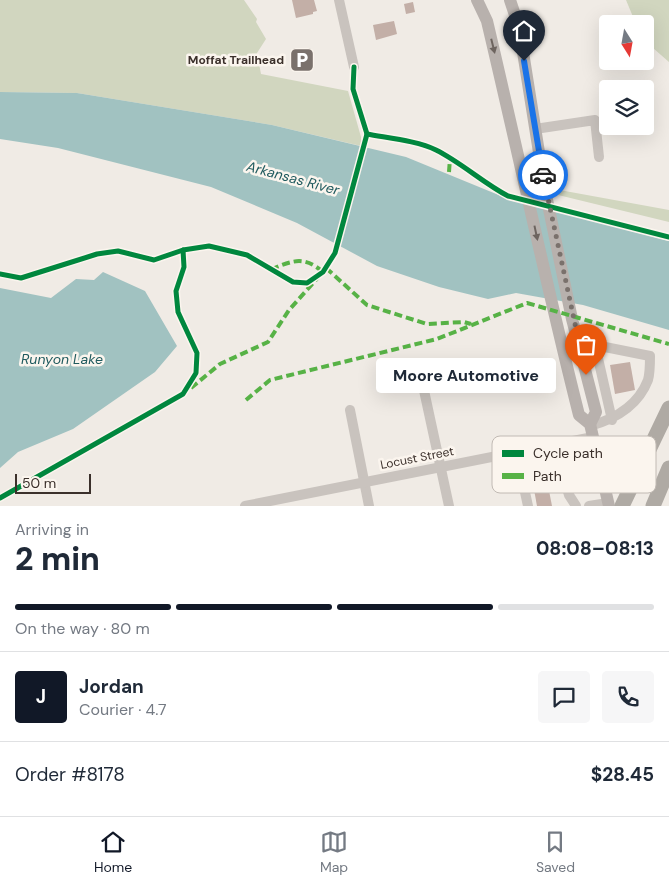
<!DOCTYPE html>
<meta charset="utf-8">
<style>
body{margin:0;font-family:"DM Sans",sans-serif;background:#f6f6f7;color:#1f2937;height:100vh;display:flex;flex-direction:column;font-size:19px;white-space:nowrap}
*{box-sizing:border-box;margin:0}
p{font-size:16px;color:#747a83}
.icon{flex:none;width:28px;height:28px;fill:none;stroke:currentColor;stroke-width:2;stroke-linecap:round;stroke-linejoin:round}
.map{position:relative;height:506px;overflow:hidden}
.side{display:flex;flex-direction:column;background:#fff;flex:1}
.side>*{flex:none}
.needle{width:32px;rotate:169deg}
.buttons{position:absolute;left:599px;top:15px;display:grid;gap:10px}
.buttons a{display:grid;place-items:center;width:55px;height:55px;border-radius:5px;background:#fff;box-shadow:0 5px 20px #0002;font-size:25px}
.scale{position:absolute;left:15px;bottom:12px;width:76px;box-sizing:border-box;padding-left:5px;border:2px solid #3b302b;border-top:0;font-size:14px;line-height:18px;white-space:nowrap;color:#3b302b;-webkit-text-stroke:4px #fbf5ee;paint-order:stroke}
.pin{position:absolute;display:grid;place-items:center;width:42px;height:42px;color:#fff;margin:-51px -21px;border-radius:50% 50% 50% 0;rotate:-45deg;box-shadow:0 0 5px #0007}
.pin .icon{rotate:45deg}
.courier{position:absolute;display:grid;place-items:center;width:50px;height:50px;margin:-25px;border:4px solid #1a73e8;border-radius:50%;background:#fff;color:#222;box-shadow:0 1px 6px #0007}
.bubble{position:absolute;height:35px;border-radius:5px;background:#fff;box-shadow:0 5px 20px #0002;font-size:16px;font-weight:800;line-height:35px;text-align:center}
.headline em{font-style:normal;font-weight:800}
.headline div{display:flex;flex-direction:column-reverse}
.headline{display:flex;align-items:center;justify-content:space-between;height:85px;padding:0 15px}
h1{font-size:32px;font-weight:800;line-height:38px}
.bar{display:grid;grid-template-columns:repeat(4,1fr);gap:8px 5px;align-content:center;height:60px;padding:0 15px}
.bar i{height:6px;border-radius:4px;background:#e0e1e3}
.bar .selected{background:#111827}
.bar p{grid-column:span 4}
.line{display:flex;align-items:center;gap:12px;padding:0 15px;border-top:1px solid #e0e1e3}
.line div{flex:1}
.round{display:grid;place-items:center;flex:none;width:52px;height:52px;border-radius:5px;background:#f6f6f7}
.tabs{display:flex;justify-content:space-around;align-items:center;height:70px;border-top:1px solid #e0e1e3;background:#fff;font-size:14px;color:#747a83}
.tabs a{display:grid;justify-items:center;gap:2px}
.tabs .selected{color:#111827}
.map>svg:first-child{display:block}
.green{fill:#d1d6bf}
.water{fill:#a1c2c1}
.building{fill:#c3afa7}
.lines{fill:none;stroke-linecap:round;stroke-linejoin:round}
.minor{stroke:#c9c3be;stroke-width:10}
.major{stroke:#b8b1ad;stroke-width:12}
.highway{stroke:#afaaa4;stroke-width:15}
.quiet{stroke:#57b246;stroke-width:4;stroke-dasharray:8 4;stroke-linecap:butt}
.cycleway-casing{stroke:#fbf5ee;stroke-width:8}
.cycleway{stroke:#00873e;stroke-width:5}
.oneway{fill:#6d645f}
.done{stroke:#7a716c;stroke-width:5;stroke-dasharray:0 9}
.route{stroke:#1a73e8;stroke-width:6}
.labels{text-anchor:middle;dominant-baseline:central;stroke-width:5;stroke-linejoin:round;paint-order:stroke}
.poi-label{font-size:12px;font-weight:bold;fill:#3b302b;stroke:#fbf5ee;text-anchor:end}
.street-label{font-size:12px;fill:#3b302b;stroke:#fbf5ee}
.water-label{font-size:14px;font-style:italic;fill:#1f5a5e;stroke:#fbf5ee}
.key{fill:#fbf5ee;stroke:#c1bab4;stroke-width:1}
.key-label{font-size:14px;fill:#3b302b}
</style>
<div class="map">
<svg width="669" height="506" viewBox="0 0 669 506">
<rect width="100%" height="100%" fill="#f0ebe5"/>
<g class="green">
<polygon points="0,0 244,0 257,19 256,22 266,39 257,53 261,74 348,91 361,137 361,146 272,125 77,93 0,92"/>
<polygon points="626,0 669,0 669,62 645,41 645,24 636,24"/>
<polygon points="554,189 669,210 669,222 554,194"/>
</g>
<g class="water">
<polygon points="0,92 77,93 272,125 406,157 506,198 669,241 669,330 583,305 516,293 488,299 439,287 377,266 297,223 211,187 58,148 0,139"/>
<polygon points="103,272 145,291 177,346 155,372 73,429 18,452 0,468 0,288 51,298 76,279 94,280"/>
</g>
<g class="building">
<polygon points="292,0 314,0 317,11 313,12 313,14 296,18"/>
<polygon points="413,2 415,12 406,14 404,4"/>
<polygon points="394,21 397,34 376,40 373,25"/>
<polygon points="630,362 635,390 615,394 610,365"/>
<polygon points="545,470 552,506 537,506 531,473"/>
</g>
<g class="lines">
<g class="minor">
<polyline points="339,0 354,67"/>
<polyline points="535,129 595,120 599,157"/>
<polyline points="420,372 449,506"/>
<polyline points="350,410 369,506"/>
<path d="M590,426c25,-7 48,-20 58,-46 2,-7 2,-16 2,-24l-55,-11 17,75"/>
<polyline points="554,444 569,495 576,506"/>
<polyline points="516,451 528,506"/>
<polyline points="245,506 593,437"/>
<polyline points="589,506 608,503"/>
</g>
<g class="major">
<path d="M477,0l10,21c31,131 59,263 92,394l11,9 19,82"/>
<polyline points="510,0 519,27 545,190 572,319 596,412 590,424"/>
</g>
<g class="highway">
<polyline points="622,506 669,408"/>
<polyline points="653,506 669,468"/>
</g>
<g class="quiet">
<polyline points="449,172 450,158"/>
<polyline points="326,268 367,305 427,324 464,322 471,324"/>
<path d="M191,388l29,-24 48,-22 21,-32 34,-38c-19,-16 -29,-12 -51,-3"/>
<polyline points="246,400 270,380 437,339 527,303 669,344"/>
</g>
<defs>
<g id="cycleway">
<polyline points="354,67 353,89 367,134"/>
<path d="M0,274l21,4 76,-24 21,-3 36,9 29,-10 26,-4 38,9 46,27 14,1 16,-11 12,-19 32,-119c21,4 51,7 69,16 26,13 47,33 72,46l161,41"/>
<polyline points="0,498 183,394 196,373 197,353 178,312 176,291 184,267 183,250"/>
</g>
</defs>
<use href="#cycleway" class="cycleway-casing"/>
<use href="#cycleway" class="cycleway"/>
</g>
<defs><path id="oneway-solid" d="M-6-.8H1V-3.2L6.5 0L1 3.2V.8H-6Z" transform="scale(1.25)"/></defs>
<g class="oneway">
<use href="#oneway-solid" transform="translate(493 46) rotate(76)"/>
<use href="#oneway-solid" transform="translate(536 233) rotate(78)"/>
</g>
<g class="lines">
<polyline class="done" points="543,175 586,375"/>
<polyline class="route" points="524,61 543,175"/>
</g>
<defs>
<symbol id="parking-square" viewBox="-11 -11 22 22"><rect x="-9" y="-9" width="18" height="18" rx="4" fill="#7a716c" stroke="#fbf5ee"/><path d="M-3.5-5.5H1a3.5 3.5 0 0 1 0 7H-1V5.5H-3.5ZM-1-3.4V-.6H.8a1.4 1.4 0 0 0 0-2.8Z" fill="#fff"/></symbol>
</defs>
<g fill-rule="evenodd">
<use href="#parking-square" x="288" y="46" width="28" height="28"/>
</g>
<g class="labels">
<g class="poi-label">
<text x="284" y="60">Moffat Trailhead</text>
</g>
<g class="street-label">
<text transform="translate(417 458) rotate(-11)">Locust Street</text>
</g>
<g class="water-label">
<text transform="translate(293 178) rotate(15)">Arkansas River</text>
<text x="62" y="359">Runyon Lake</text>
</g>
</g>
<rect x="492" y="436" width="164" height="57" rx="8" class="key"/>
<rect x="502" y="450" width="22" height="7" fill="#00873e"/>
<rect x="502" y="473" width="22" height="6" fill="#57b246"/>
<g class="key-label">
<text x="533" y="458">Cycle path</text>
<text x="533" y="481">Path</text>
</g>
</svg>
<div class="buttons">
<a><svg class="needle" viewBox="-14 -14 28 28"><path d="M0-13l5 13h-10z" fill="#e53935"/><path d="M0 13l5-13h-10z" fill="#747a83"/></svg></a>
<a><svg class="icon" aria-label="layers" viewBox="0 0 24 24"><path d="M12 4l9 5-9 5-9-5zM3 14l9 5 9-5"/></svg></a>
</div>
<div class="scale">50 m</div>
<div class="pin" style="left:586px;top:375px;background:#ea580c"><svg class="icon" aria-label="bag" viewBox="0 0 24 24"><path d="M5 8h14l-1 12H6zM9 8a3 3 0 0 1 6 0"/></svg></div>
<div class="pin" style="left:524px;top:61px;background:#1f2937"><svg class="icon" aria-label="home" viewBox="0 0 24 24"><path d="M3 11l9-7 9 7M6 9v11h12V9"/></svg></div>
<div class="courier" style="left:543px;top:175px"><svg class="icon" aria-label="car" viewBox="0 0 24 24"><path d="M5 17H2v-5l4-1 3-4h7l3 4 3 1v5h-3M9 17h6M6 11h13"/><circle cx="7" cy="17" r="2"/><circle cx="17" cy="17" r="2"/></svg></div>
<div class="bubble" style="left:376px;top:358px;width:180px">Moore Automotive</div>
</div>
<section class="side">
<div class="headline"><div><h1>2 min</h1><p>Arriving in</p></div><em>08:08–08:13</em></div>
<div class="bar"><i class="selected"></i><i class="selected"></i><i class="selected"></i><i></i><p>On the way · 80 m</p></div>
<div class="line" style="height:90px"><b class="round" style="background:#111827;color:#fff">J</b><div><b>Jordan</b><p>Courier · 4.7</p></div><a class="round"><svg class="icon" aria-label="chat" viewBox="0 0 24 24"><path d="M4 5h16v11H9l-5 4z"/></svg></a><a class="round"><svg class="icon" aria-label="phone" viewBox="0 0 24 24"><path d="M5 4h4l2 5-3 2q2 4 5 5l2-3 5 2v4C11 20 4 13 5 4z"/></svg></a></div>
<div class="line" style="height:65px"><div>Order #8178</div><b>$28.45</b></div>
</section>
<nav class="tabs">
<a class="selected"><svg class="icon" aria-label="home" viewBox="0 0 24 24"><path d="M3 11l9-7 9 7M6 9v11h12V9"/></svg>Home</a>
<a><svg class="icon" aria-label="map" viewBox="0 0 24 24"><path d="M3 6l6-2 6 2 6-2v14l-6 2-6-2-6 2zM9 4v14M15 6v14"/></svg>Map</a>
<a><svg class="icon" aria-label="saved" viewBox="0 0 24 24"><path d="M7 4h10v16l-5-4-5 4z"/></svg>Saved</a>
</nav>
